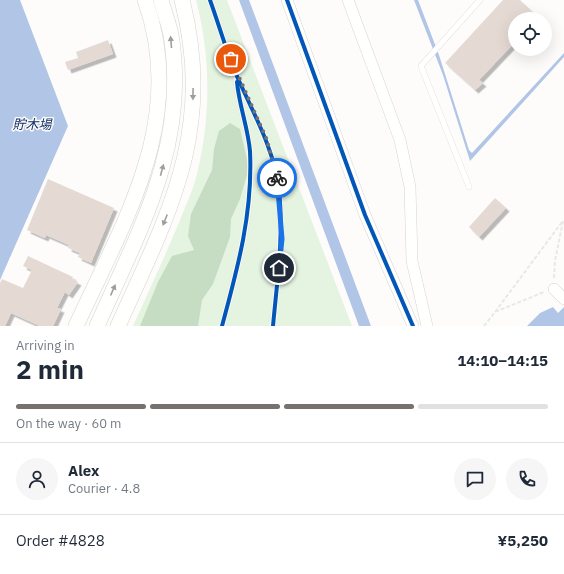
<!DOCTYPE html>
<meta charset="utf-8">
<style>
body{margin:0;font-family:"IBM Plex Sans","Noto Sans JP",sans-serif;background:#f6f6f7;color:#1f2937;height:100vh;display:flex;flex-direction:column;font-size:15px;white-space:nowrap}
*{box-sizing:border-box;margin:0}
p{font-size:13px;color:#747a83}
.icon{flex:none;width:22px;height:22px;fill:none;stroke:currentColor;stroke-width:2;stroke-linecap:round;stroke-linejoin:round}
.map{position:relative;height:326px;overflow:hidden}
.side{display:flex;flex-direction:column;background:#fff;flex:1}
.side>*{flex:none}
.tools{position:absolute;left:508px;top:12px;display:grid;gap:8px}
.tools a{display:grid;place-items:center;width:44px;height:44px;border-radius:50%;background:#fff;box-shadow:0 4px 16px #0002;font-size:20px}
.pin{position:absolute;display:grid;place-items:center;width:34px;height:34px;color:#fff;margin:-17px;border:2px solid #fff;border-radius:50%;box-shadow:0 1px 4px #0007}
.courier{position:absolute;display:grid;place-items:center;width:40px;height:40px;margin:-20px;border:3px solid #1a73e8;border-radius:50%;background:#fff;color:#222;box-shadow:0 1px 5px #0007}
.overview em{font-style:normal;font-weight:700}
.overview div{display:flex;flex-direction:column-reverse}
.overview{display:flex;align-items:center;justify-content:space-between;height:68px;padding:0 16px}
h1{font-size:26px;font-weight:700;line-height:30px}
.bar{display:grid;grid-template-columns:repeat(4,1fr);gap:6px 4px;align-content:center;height:48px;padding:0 16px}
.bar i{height:5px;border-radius:3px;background:#e0e1e3}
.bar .on{background:#757270}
.bar p{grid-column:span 4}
.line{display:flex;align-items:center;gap:10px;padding:0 16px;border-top:1px solid #e0e1e3}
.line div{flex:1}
.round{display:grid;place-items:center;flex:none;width:42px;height:42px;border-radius:21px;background:#f6f6f7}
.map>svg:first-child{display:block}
.green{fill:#e4f4e1}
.forest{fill:#c7ddc3}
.water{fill:#b1c5e6}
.building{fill:#e5dad3;filter:url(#shadow)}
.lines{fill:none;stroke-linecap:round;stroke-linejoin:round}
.lane-casing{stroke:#d6d3d1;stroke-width:6}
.street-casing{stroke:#d6d3d1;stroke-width:12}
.secondary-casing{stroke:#d6d3d1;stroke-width:16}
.path{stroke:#e8e8e7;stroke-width:2;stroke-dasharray:4 2;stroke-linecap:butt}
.lane{stroke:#fffffe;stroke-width:5.5}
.street{stroke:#fffffe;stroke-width:11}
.secondary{stroke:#fffffe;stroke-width:15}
.cycleway-casing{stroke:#fefbfa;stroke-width:6}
.cycleway{stroke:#0057b8;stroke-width:4}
.oneway{fill:#a09e9c}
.done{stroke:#757270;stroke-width:4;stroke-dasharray:0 7.2}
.route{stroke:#1a73e8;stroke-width:5}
.labels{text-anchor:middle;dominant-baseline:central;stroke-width:3;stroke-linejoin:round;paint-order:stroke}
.water-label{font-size:13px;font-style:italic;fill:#0e2e67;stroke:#fefbfa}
</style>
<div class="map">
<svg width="564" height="326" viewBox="0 0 564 326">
<defs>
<filter id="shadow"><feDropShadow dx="3.5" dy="3.5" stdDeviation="0" flood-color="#0004"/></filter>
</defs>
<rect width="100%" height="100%" fill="#fdfcfb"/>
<path class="green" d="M196,0h31l125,326h-219c16,-35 32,-70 47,-106 6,-15 13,-30 17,-46 14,-57 14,-117 -1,-174z"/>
<polygon class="forest" points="230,123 240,129 249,168 240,199 231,219 230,237 213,284 202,300 198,326 140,326 158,282 172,256 194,250 188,236 191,214 212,170 214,149 219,131"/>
<g class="water">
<polygon points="0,0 20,0 68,126 0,280"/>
<polygon points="239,0 249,0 371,326 359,326"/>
<polygon points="414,0 418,0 439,55 469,150 472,153 564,53 564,57 470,161 443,75"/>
<polygon points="553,307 558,313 564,307 564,326 527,326 540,313"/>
</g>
<g class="building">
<polygon points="503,0 520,0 540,19 515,19 515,42 479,80 483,83 475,90 445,63"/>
<polygon points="108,40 113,54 68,70 65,62 78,58 76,52"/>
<polygon points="48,179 114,208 91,263 78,257 80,253 68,248 69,245 46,235 45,238 27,230"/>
<polygon points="495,198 506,208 479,237 469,227"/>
<polygon points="28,256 73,277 72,279 78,282 69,295 65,292 57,308 61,309 53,326 40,326 11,313 5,326 0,326 0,283 2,279 23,288 32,270 23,266"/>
</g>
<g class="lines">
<defs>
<g id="lane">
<path d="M210,0c9,25 16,50 26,74 17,39 38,74 43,116 5,46 -2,91 -6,136"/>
<polyline points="469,187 421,66 480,0"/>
<path d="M222,326c15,-57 33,-116 28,-176 -3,-25 -12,-48 -14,-72"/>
</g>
<g id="street">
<polyline points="287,0 365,215 413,326"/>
<polyline points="348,0 400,140 410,187 412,261 427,326"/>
<polyline points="554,289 564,299"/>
</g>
<g id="secondary">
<path d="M76,326c48,-105 112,-207 69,-326"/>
<path d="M97,326c42,-95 92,-182 74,-291 -2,-11 -7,-23 -10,-35"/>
<path d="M118,326c52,-115 97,-197 64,-326"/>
</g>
</defs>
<use href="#lane" class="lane-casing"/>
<use href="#street" class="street-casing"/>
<use href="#secondary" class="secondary-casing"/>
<g class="path">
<polyline points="554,278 555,261 563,221"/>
<polyline points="495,312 562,222"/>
<polyline points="484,326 495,312 544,292"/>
</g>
<use href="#lane" class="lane"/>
<use href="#street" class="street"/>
<use href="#secondary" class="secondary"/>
<defs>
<g id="cycleway">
<path d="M210,0c9,25 16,50 26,74 17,39 38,74 43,116 5,46 -2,91 -6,136"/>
<polyline points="287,0 365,215 413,326"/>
<path d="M222,326c16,-59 31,-114 28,-175 -2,-23 -11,-46 -13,-69"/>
</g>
</defs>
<use href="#cycleway" class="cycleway-casing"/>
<use href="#cycleway" class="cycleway"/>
</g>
<defs><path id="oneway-solid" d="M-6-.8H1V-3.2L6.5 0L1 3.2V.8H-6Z"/></defs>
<g class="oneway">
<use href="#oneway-solid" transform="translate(171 42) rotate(-95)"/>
<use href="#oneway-solid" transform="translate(193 94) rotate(91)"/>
<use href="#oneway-solid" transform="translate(162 170) rotate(-75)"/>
<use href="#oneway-solid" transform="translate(165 220) rotate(112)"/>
<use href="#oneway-solid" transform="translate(113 290) rotate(-66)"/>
</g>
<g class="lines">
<polyline class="done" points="231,59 267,140 277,178"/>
<polyline class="route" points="277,178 282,239 279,268"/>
</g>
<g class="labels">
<g class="water-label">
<text x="32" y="124">貯木場</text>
</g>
</g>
</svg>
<div class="tools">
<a><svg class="icon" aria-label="locate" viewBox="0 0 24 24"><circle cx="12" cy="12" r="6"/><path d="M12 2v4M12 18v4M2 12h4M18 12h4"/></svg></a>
</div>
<div class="pin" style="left:231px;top:59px;background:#ea580c"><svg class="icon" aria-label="bag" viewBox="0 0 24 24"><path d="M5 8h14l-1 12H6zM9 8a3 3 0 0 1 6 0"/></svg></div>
<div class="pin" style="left:279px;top:268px;background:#1f2937"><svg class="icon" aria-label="home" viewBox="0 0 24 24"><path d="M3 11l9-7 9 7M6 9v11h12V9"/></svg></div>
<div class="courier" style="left:277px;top:178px"><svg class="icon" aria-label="bike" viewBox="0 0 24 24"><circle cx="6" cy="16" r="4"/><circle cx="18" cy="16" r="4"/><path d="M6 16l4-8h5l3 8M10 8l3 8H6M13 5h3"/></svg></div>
</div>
<section class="side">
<div class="overview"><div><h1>2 min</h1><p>Arriving in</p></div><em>14:10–14:15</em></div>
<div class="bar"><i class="on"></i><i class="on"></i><i class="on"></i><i></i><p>On the way · 60 m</p></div>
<div class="line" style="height:72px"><a class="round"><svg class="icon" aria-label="person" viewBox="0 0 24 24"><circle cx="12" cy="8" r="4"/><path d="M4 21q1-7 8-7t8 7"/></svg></a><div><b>Alex</b><p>Courier · 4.8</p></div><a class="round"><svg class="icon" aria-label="chat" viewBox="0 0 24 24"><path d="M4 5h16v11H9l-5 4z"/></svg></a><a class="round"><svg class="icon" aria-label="phone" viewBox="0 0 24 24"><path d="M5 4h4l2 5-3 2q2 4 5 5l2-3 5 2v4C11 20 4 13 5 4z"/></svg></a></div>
<div class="line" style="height:52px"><div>Order #4828</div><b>¥5,250</b></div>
</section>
